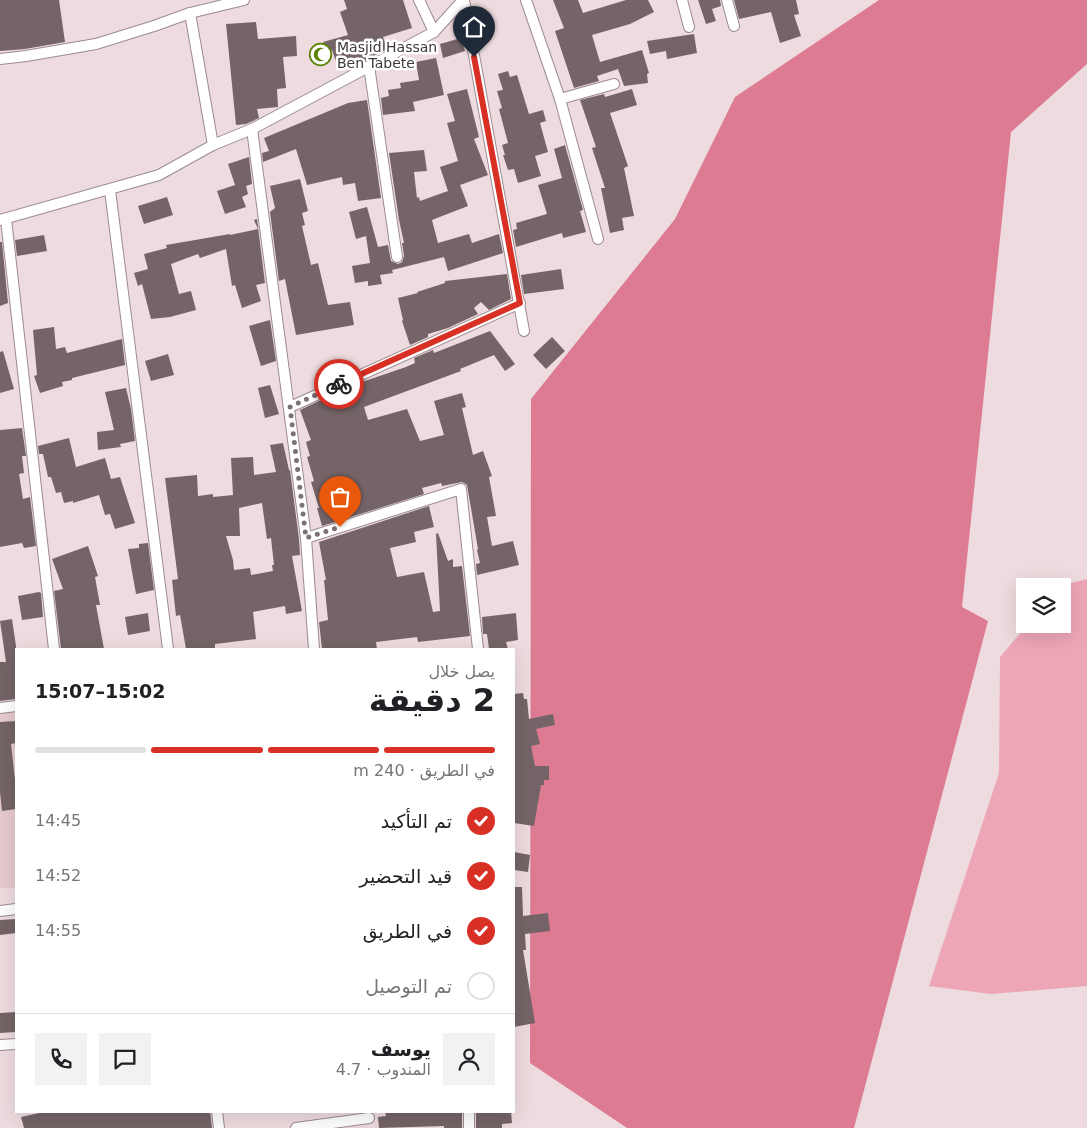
<!DOCTYPE html>
<html lang="ar">
<meta charset="utf-8">
<style>
body{margin:0;font-family:"DejaVu Sans",Vazirmatn,sans-serif;background:#f2f2f2;color:#202124;direction:rtl;height:100vh;display:flex;flex-direction:column;font-size:19px;white-space:nowrap}
*{box-sizing:border-box;margin:0}
p{font-size:16px;color:#757577}
.icon{flex:none;width:28px;height:28px;fill:none;stroke:currentColor;stroke-width:2;stroke-linecap:round;stroke-linejoin:round}
.map{position:relative;flex:1;overflow:hidden;direction:ltr}
.side{position:absolute;left:15px;top:648px;width:500px;height:465px;display:flex;flex-direction:column;background:#fff;border-radius:0px;box-shadow:0 5px 20px #0002;direction:rtl}
.side>*{flex:none}
.buttons{position:absolute;left:1016px;top:578px;display:grid;gap:10px}
.buttons a{display:grid;place-items:center;width:55px;height:55px;border-radius:0px;background:#fff;box-shadow:0 5px 20px #0002;font-size:25px}
.pin{position:absolute;display:grid;place-items:center;width:42px;height:42px;color:#fff;margin:-51px -21px;border-radius:50% 50% 50% 0;rotate:-45deg;box-shadow:0 0 5px #0007}
.pin .icon{rotate:45deg}
.courier{position:absolute;display:grid;place-items:center;width:50px;height:50px;margin:-25px;border:4px solid #d93025;border-radius:50%;background:#fff;color:#222;box-shadow:0 1px 6px #0007}
.overview em{font-style:normal;font-weight:700}
.overview div{display:flex;flex-direction:column-reverse}
.overview{display:flex;align-items:center;justify-content:space-between;height:85px;padding:0 20px}
h1{font-size:32px;font-weight:700;line-height:38px}
.bar{display:grid;grid-template-columns:repeat(4,1fr);gap:8px 5px;align-content:center;height:60px;padding:0 20px}
.bar i{height:6px;border-radius:4px;background:#e0e0e0}
.bar .on{background:#d93025}
.bar p{grid-column:span 4}
.line{display:flex;align-items:center;gap:12px;padding:0 20px;border-top:1px solid #e0e0e0}
.line div{flex:1}
.round{display:grid;place-items:center;flex:none;width:52px;height:52px;border-radius:0px;background:#f2f2f2}
ol{padding:0 20px;list-style:none}
li{display:flex;align-items:center;gap:15px;height:55px}
li p{margin-inline-start:auto}
li .icon{padding:5px;border-radius:50%;background:#d93025;color:#fff;stroke-width:4}
li:last-child{color:#757577}
li i{width:28px;height:28px;border:2px solid #e0e0e0;border-radius:50%}
.map>svg:first-child{display:block}
.built{fill:#e6cbd0}
.green{fill:#eda6b6}
.forest{fill:#dd7b93}
.building{fill:#746467;fill-rule:evenodd}
.lines{fill:none;stroke-linecap:round;stroke-linejoin:round}
.minor-casing{stroke:#9c8b8e;stroke-width:12}
.minor{stroke:#fff;stroke-width:10}
.done{stroke:#7c7173;stroke-width:5;stroke-dasharray:0 9}
.route{stroke:#d93025;stroke-width:6}
.labels{text-anchor:middle;dominant-baseline:central;stroke-width:5;stroke-linejoin:round;paint-order:stroke}
.poi-label{font-size:14px;fill:#3f3839;stroke:#fff;text-anchor:start}
</style>
<div class="map">
<svg width="1087" height="1128" viewBox="0 0 1087 1128">
<rect width="100%" height="100%" fill="#eedbdf"/>
<polygon class="built" points="16,712 16,888 0,888 0,713"/>
<polygon class="green" points="1087,579 1087,986 991,994 929,986 999,773 1000,657 1028,624 1062,624 1062,586 1059,586"/>
<polygon class="forest" points="879,0 1087,0 1087,64 1011,132 962,607 988,621 854,1128 627,1128 530,1063 531,399 675,219 735,97"/>
<g class="building">
<polygon points="0,0 59,0 65,42 25,49 0,51"/>
<polygon points="344,0 403,0 412,28 383,37 387,49 365,61 364,59 338,67 332,50 326,52 323,42 348,35 340,12 347,9"/>
<polygon points="553,0 578,0 583,13 626,0 648,0 654,12 630,24 592,35 600,62 642,50 649,73 647,74 648,83 624,86 618,69 597,76 599,81 574,88 555,31 564,28"/>
<polygon points="698,0 720,0 721,6 712,9 716,21 706,24"/>
<polygon points="734,0 796,0 799,14 794,15 801,36 780,43 771,12 739,19"/>
<polygon points="256,22 258,39 296,36 297,56 283,57 286,88 277,89 278,107 257,109 259,118 246,124 236,125 226,24"/>
<polygon points="694,34 697,53 667,59 666,51 650,54 647,41"/>
<polygon points="461,38 465,51 443,58 440,44"/>
<polygon points="436,58 444,95 413,102 415,111 383,115 381,98 389,96 388,90 401,88 400,83 419,80 416,62"/>
<polygon points="508,71 510,77 517,75 529,114 543,110 546,121 540,123 548,152 535,156 541,176 518,183 514,169 508,170 503,155 505,155 502,145 508,143 499,109 502,108 497,91 503,90 498,74"/>
<polygon points="467,89 479,137 474,139 488,175 460,185 468,206 432,220 438,243 469,234 472,243 499,234 503,253 448,271 444,257 392,270 393,273 380,275 382,284 368,286 368,281 355,283 352,266 370,263 366,236 356,239 349,212 367,207 378,247 388,245 391,261 398,264 402,262 404,256 402,243 404,243 399,220 389,153 424,150 427,171 414,172 417,198 419,197 420,201 448,191 440,167 458,161 447,123 455,121 447,94"/>
<polygon points="632,89 637,105 610,113 628,166 624,168 634,216 622,218 624,230 610,233 601,188 605,188 592,148 596,147 580,100 604,94 605,97"/>
<polygon points="367,100 381,198 358,201 355,183 343,185 342,177 307,185 296,149 263,162 262,153 269,151 264,138 348,103"/>
<polygon points="565,145 583,210 580,211 586,232 563,238 562,233 516,247 513,230 517,229 516,223 547,214 538,185 562,178 554,149"/>
<polygon points="249,157 252,184 246,186 248,194 242,197 246,207 225,214 217,191 235,185 228,164"/>
<polygon points="300,179 308,211 302,213 305,225 302,226 311,265 318,263 328,305 350,302 354,325 296,335 285,279 279,281 270,212 275,208 270,186"/>
<polygon points="167,197 173,215 144,224 138,206"/>
<polygon points="257,219 265,283 256,285 261,301 242,308 235,285 232,286 226,249 200,258 198,254 171,264 179,294 191,291 196,310 170,317 151,319 142,284 138,286 134,273 148,269 144,254 167,248 166,245 230,234 230,235 258,229 254,220"/>
<polygon points="44,235 47,251 17,256 15,240"/>
<polygon points="0,242 2,242 8,303 0,306"/>
<polygon points="561,269 564,289 524,294 521,275"/>
<polygon points="507,274 511,299 489,310 481,302 474,308 478,314 448,328 428,334 428,337 410,345 402,321 403,320 398,298 418,293 417,292 445,283 445,281"/>
<polygon points="270,320 276,361 261,366 249,326"/>
<polygon points="54,327 56,349 65,347 67,353 122,339 125,365 72,378 72,380 62,382 63,386 40,393 34,376 37,375 33,330"/>
<polygon points="490,331 515,364 505,371 494,355 460,369 461,371 364,407 368,420 407,409 420,441 444,435 434,401 462,393 466,407 462,408 473,455 483,451 492,476 489,477 496,516 487,517 492,546 513,541 519,565 477,575 476,564 480,563 477,550 478,549 467,485 462,482 442,486 441,483 422,488 424,494 322,526 317,508 319,508 311,482 314,481 307,457 310,456 306,442 311,440 300,410 319,401 358,388 356,384 406,367 415,363 414,358 433,350 434,353"/>
<polygon points="552,337 565,351 546,369 533,355"/>
<polygon points="3,351 14,389 0,393 0,352"/>
<polygon points="168,354 174,375 151,381 145,361"/>
<polygon points="270,385 279,414 265,418 258,388"/>
<polygon points="126,388 131,409 135,441 120,444 121,447 98,450 97,432 114,430 105,392"/>
<polygon points="22,428 26,456 22,456 24,473 19,474 23,499 30,497 36,546 24,548 22,543 0,547 0,430"/>
<polygon points="69,438 76,467 105,458 111,479 120,477 135,523 115,529 110,514 105,515 99,495 73,503 73,501 64,503 61,492 56,493 51,477 48,477 43,454 39,454 38,446"/>
<path d="M283,443l6,27h1l9,69 1,16 -8,1 10,55 -16,3 -1,-8 -32,6 3,27 -41,5v5h-29l-6,-34 -4,1 -4,-36 6,-1 -13,-101 32,-3 1,21 15,-2v3l20,-2 -2,-37 22,-1 1,18 22,-3 -6,-27zM262,503l5,36 4,-1 3,27h-2l1,6 -22,4 -1,-7 -16,2 -1,-10 -7,-24h14l-1,-28z"/>
<polygon points="429,506 434,527 414,532 416,542 390,548 397,577 424,572 433,612 440,611 436,534 438,533 448,561 453,559 453,567 462,566 470,636 418,642 417,637 376,642 377,649 322,649 319,622 328,620 324,580 326,580 319,542"/>
<polygon points="148,543 154,590 136,594 128,549 139,548 139,544"/>
<polygon points="88,546 98,576 95,577 100,605 96,605 104,649 61,649 54,591 63,589 52,559"/>
<polygon points="39,592 41,593 43,617 22,620 18,596"/>
<polygon points="148,613 150,631 128,635 125,617"/>
<polygon points="516,613 518,640 506,642 508,649 489,649 487,634 483,634 482,617"/>
<polygon points="12,619 16,646 16,699 0,701 0,662 6,662 0,621"/>
<polygon points="523,693 524,699 527,699 529,719 553,714 555,725 536,729 540,744 531,746 535,766 549,766 549,780 544,780 544,785 541,785 534,826 514,823 514,694"/>
<polygon points="16,721 16,743 11,744 16,789 16,809 2,811 0,792 0,722"/>
<polygon points="514,852 530,855 528,872 514,870"/>
<polygon points="514,887 522,887 523,916 548,913 550,931 525,934 526,950 523,950 535,1023 514,1027"/>
<polygon points="16,919 16,933 0,935 0,920"/>
<polygon points="16,1012 16,1032 0,1033 0,1013"/>
<polygon points="48,1111 210,1111 212,1128 24,1128 21,1117"/>
<polygon points="385,1111 462,1111 462,1128 444,1128 444,1126 379,1128 378,1117 386,1116"/>
<polygon points="476,1111 511,1111 512,1123 502,1124 502,1128 476,1128"/>
</g>
<g class="lines">
<defs>
<g id="minor">
<polyline points="419,0 434,32"/>
<polyline points="464,0 524,331"/>
<polyline points="526,0 560,99 598,239"/>
<polyline points="682,0 689,27"/>
<polyline points="727,0 734,26"/>
<polyline points="190,13 213,145"/>
<polyline points="0,59 26,56 96,44 154,26 190,13 244,0"/>
<polyline points="369,66 397,257"/>
<polyline points="560,99 614,84"/>
<polyline points="252,129 306,538 314,649"/>
<polyline points="110,190 168,649"/>
<polyline points="6,219 54,649"/>
<polyline points="0,220 159,175 213,145 252,129 434,32 463,0"/>
<polyline points="290,407 520,303"/>
<polyline points="306,538 461,489 478,649"/>
<polyline points="0,708 16,706"/>
<polyline points="0,911 16,909"/>
<polyline points="0,1045 16,1044"/>
<polyline points="217,1111 219,1128"/>
<polyline points="469,1111 469,1128"/>
<polyline points="296,1128 369,1118"/>
</g>
</defs>
<use href="#minor" class="minor-casing"/>
<use href="#minor" class="minor"/>
</g>
<g class="lines">
<polyline class="done" points="339,384 290,407 306,538 340,527"/>
<polyline class="route" points="339,384 520,303 474,57"/>
</g>
<defs>
<symbol id="mosque-ring" viewBox="-11 -11 22 22"><circle r="9.5" fill="#fff" stroke="#5a8205" stroke-width="1.5"/><path d="M3.5-4.9A6 6 0 1 0 3.5 4.9A5 5 0 1 1 3.5-4.9Z" fill="#5a8205"/></symbol>
</defs>
<g fill-rule="evenodd">
<use href="#mosque-ring" x="308" y="42" width="25" height="25"/>
</g>
<g class="labels">
<g class="poi-label">
<text x="337" y="47">Masjid Hassan<tspan x="337" dy="16">Ben Tabete</tspan></text>
</g>
</g>
</svg>
<div class="buttons">
<a><svg class="icon" aria-label="layers" viewBox="0 0 24 24"><path d="M12 4l9 5-9 5-9-5zM3 14l9 5 9-5"/></svg></a>
</div>
<div class="pin" style="left:340px;top:527px;background:#ea580c"><svg class="icon" aria-label="bag" viewBox="0 0 24 24"><path d="M5 8h14l-1 12H6zM9 8a3 3 0 0 1 6 0"/></svg></div>
<div class="pin" style="left:474px;top:57px;background:#1f2937"><svg class="icon" aria-label="home" viewBox="0 0 24 24"><path d="M3 11l9-7 9 7M6 9v11h12V9"/></svg></div>
<div class="courier" style="left:339px;top:384px"><svg class="icon" aria-label="bike" viewBox="0 0 24 24"><circle cx="6" cy="16" r="4"/><circle cx="18" cy="16" r="4"/><path d="M6 16l4-8h5l3 8M10 8l3 8H6M13 5h3"/></svg></div>
<section class="side">
<div class="overview"><div><h1>2 دقيقة</h1><p>يصل خلال</p></div><em>15:02–15:07</em></div>
<div class="bar"><i class="on"></i><i class="on"></i><i class="on"></i><i></i><p>في الطريق · 240 m</p></div>
<ol>
<li><svg class="icon" aria-label="check" viewBox="0 0 24 24"><path d="M5 12l5 5 9-10"/></svg>تم التأكيد<p>14:45</p></li>
<li><svg class="icon" aria-label="check" viewBox="0 0 24 24"><path d="M5 12l5 5 9-10"/></svg>قيد التحضير<p>14:52</p></li>
<li><svg class="icon" aria-label="check" viewBox="0 0 24 24"><path d="M5 12l5 5 9-10"/></svg>في الطريق<p>14:55</p></li>
<li><i></i>تم التوصيل</li>
</ol>
<div class="line" style="height:90px"><a class="round"><svg class="icon" aria-label="person" viewBox="0 0 24 24"><circle cx="12" cy="8" r="4"/><path d="M4 21q1-7 8-7t8 7"/></svg></a><div><b>يوسف</b><p>المندوب · 4.7</p></div><a class="round"><svg class="icon" aria-label="chat" viewBox="0 0 24 24"><path d="M4 5h16v11H9l-5 4z"/></svg></a><a class="round"><svg class="icon" aria-label="phone" viewBox="0 0 24 24"><path d="M5 4h4l2 5-3 2q2 4 5 5l2-3 5 2v4C11 20 4 13 5 4z"/></svg></a></div>
</section>
</div>
